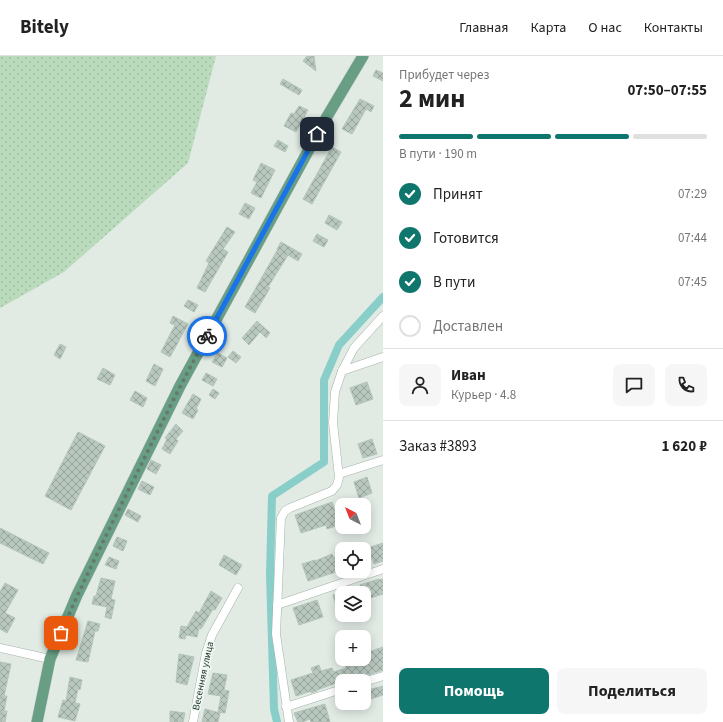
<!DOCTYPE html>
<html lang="ru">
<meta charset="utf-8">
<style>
body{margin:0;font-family:"Source Sans 3",sans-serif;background:#f6f6f6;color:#222;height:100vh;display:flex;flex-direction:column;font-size:15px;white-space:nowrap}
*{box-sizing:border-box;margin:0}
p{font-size:13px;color:#767676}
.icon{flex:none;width:22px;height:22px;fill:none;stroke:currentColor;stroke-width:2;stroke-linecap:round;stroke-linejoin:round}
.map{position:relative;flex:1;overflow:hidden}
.details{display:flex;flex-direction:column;background:#fff;width:340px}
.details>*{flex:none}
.needle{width:26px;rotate:318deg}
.controls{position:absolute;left:335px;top:442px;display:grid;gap:8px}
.controls a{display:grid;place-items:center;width:36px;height:36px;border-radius:8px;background:#fff;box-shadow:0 2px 10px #0003;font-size:20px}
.pin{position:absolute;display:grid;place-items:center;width:34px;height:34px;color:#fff;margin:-17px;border-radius:8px;box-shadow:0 2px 6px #0006}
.courier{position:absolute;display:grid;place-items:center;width:40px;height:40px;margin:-20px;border:3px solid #1a73e8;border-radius:50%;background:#fff;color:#222;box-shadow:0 1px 5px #0007}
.summary em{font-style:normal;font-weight:700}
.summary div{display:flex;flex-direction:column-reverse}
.summary{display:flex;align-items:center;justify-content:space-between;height:68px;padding:0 16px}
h1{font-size:26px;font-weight:700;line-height:30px}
.bar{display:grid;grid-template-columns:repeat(4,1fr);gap:6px 4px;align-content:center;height:48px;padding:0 16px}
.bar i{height:5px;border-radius:3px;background:#e0e0e0}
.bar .current{background:#0f766e}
.bar p{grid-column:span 4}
.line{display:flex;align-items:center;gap:10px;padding:0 16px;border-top:1px solid #e0e0e0}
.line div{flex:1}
.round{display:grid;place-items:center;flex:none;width:42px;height:42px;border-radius:8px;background:#f6f6f6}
ol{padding:0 16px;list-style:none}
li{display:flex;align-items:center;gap:12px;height:44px}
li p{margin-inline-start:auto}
li .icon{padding:4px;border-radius:50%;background:#0f766e;color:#fff;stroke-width:4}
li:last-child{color:#767676}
li i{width:22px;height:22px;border:2px solid #e0e0e0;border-radius:50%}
.cta{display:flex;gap:8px;margin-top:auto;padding:8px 16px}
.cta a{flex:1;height:46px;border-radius:8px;background:#0f766e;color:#fff;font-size:16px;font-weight:700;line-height:46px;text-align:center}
.cta a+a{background:#f6f6f6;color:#222}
header{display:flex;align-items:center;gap:24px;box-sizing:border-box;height:56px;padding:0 20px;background:#fff;border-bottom:1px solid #e0e0e0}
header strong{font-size:19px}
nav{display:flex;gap:22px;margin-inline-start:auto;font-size:14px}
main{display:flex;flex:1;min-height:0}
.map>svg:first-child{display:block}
.garden{fill:url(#garden-dots)}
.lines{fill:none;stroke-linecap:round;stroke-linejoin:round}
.canal{stroke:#8aceca;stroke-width:8}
.building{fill:url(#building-cross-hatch);stroke:#b3c4ba}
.minor-casing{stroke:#a4b2aa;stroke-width:9}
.major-casing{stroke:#c1c8c5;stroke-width:12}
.minor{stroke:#fff;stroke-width:8}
.major{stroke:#679e84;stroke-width:11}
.done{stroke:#65786e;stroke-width:4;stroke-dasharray:0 7.2}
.route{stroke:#1a73e8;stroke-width:5}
.labels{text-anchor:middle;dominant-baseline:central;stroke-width:3.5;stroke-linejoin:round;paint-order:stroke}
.street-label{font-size:10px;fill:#223a2f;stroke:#f1f7f3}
</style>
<header>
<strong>Bitely</strong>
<nav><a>Главная</a><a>Карта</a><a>О нас</a><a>Контакты</a></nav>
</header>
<main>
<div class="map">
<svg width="383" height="666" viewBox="0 0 383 666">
<defs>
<pattern id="garden-dots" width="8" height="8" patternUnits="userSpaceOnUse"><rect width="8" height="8" fill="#badbbc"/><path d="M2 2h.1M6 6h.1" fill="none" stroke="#a0bda2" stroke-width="1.8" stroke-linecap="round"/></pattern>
<pattern id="building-cross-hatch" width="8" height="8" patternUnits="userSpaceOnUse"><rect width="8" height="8" fill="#b9c8bf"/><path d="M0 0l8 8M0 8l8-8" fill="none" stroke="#96a39c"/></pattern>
</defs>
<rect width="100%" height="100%" fill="#e1ebe4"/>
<polygon class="garden" points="0,0 216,0 188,107 64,216 0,252"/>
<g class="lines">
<polyline class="canal" points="277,666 274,653 270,519 272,440 324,406 324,324 339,289 383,241"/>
</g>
<g class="building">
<polygon points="307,0 314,0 316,15 303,5"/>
<polygon points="376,14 383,17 383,25 373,20"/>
<polygon points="283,23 302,34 299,39 280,28"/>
<polygon points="360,43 374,50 371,56 366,53 352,78 342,73"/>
<polygon points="299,50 308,54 296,76 284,70 291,57 294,58"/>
<polygon points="278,84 288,90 285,96 274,90"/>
<polygon points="332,91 341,96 312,148 303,143"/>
<polygon points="261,107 275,114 261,142 251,137 257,126 253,124"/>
<polygon points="245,147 255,152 249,163 239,158"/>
<polygon points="329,159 342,166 337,174 325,167"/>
<polygon points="227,171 235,176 223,193 228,196 205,236 197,232 209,207 206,205"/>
<polygon points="317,178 328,184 324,191 313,185"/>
<polygon points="281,186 302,198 298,205 288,199 268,231 270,232 255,257 245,251 278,193 277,193"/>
<polygon points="188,244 198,249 194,256 184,250"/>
<polygon points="173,260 188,268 170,301 161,296 175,269 170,267"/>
<polygon points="257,265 270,277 266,282 260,276 249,289 242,282"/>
<polygon points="60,288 66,291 60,303 54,299"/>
<polygon points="233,295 241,301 236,307 228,301"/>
<polygon points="218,297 227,302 222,311 212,306"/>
<polygon points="154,308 163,313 155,330 146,325"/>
<polygon points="103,312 115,319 110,329 97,323"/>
<polygon points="206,317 217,323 213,330 202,324"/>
<polygon points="367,326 373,343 356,349 350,332"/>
<polygon points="213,333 219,337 215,343 209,339"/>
<polygon points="135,335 147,342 143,351 130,344"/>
<polygon points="193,338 201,343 196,353 198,354 193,363 182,357"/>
<polygon points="176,368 183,375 176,383 178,385 170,398 162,393 167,383 165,382"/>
<polygon points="78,376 105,390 71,454 45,440"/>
<polygon points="372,383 377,398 363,402 358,388"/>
<polygon points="151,404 161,409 156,418 147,413"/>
<polygon points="367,421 372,437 359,442 354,426"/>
<polygon points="142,425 154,431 150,439 138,433"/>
<polygon points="332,446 339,469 327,473 326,469 301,477 295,459"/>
<polygon points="128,453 141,460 138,466 125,459"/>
<polygon points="0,472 49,497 43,508 0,487"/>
<polygon points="117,481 127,485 123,495 113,490"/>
<polygon points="383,487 383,505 374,508 368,492"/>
<polygon points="332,498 334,502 337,501 340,510 337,512 339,515 308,525 302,508 315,504 315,505"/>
<polygon points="224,499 242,509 236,519 219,509"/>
<polygon points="109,501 119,505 116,513 105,509"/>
<polygon points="101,522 115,525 111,543 115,544 111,563 105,561 107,551 92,548 94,540 96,540"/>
<polygon points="379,523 379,524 383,523 383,538 364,544 364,537 346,537 345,535 360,531 360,529"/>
<polygon points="5,527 18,534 5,557 15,562 7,577 0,573 0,536"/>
<polygon points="211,535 222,542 215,554 213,553 201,573 199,572 197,581 186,579 185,583 179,582 181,570 187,571 196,555 199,557"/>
<polygon points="342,537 342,565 341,565 333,539"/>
<polygon points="317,544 323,561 299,569 293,552"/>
<polygon points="88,565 100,568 98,575 95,575 88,606 76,604"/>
<polygon points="364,584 365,584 369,596 383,591 383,614 362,621 356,625 342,625 317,634 317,635 311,637 311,635 296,640 291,624 313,617 311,612 319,609 321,615 332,612 334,616 346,612 344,603 364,603"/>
<polygon points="179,598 194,601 187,629 176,626"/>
<polygon points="0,606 11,608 4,640 7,640 4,655 7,655 5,666 0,666"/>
<polygon points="213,617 227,619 224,634 229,635 225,657 218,656 221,640 208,638"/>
<polygon points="70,621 82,624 80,634 78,633 75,647 80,648 75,665 58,661 63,644 66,645"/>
<polygon points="383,630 383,639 364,645 364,635"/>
<polygon points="325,648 330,666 311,666 310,663 302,666 298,666 294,657"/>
<polygon points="205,653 220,657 218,666 202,666"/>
<polygon points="170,655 185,657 183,666 170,666"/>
</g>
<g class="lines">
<defs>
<g id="minor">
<polyline points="342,315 383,301"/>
<polyline points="339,418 383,404"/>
<polyline points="277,549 383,513"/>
<polyline points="0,592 50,603"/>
<polyline points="364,626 383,620"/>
<polyline points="286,651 342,633"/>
<polyline points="193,666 206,597 212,579 238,532"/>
<polyline points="289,666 276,578 281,462 285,455 290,452 332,435 337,429 339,421 333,367 335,336 342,315 354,292 383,260"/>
</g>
<polyline id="major" points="37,666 50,603 77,539 180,330 325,64 363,0"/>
</defs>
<use href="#minor" class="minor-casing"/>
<use href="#major" class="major-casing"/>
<use href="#minor" class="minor"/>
<use href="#major" class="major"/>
</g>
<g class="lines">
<path class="done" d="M61,577c20,-48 44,-95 67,-142 26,-52 51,-104 79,-155"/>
<polyline class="route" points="207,280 317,78"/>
</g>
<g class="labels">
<g class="street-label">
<text transform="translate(203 620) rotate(-78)">Весенняя улица</text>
</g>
</g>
</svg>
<div class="controls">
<a><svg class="needle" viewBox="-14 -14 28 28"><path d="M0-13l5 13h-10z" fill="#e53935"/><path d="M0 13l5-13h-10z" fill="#767676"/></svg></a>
<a><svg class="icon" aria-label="locate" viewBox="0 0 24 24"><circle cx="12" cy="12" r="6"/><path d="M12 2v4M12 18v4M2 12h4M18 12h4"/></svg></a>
<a><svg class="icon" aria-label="layers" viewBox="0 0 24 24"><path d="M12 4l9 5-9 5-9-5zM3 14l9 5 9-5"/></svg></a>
<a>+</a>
<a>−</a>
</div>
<div class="pin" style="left:61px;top:577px;background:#ea580c"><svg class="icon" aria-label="bag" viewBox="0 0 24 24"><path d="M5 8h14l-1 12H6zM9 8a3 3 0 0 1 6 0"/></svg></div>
<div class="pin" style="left:317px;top:78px;background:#1f2937"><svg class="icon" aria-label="home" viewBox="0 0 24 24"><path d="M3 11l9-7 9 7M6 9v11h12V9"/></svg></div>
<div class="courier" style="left:207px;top:280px"><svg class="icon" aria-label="bike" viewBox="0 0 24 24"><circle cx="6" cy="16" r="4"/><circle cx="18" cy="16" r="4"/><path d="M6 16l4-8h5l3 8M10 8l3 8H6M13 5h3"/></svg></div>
</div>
<section class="details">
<div class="summary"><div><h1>2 мин</h1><p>Прибудет через</p></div><em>07:50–07:55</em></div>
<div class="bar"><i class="current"></i><i class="current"></i><i class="current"></i><i></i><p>В пути · 190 m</p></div>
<ol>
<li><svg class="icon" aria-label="check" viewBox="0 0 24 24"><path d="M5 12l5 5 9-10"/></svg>Принят<p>07:29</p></li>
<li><svg class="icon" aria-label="check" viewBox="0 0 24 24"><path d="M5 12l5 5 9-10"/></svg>Готовится<p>07:44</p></li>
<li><svg class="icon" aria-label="check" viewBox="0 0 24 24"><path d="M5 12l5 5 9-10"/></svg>В пути<p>07:45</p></li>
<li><i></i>Доставлен</li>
</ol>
<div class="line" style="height:72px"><a class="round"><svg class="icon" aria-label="person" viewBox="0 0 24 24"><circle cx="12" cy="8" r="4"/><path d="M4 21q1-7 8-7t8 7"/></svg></a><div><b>Иван</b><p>Курьер · 4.8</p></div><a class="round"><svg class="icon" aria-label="chat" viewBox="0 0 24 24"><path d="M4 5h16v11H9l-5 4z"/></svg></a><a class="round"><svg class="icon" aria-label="phone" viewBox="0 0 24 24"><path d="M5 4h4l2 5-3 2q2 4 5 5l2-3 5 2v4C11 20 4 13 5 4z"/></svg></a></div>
<div class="line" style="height:52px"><div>Заказ #3893</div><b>1 620 ₽</b></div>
<div class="cta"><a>Помощь</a><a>Поделиться</a></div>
</section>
</main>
